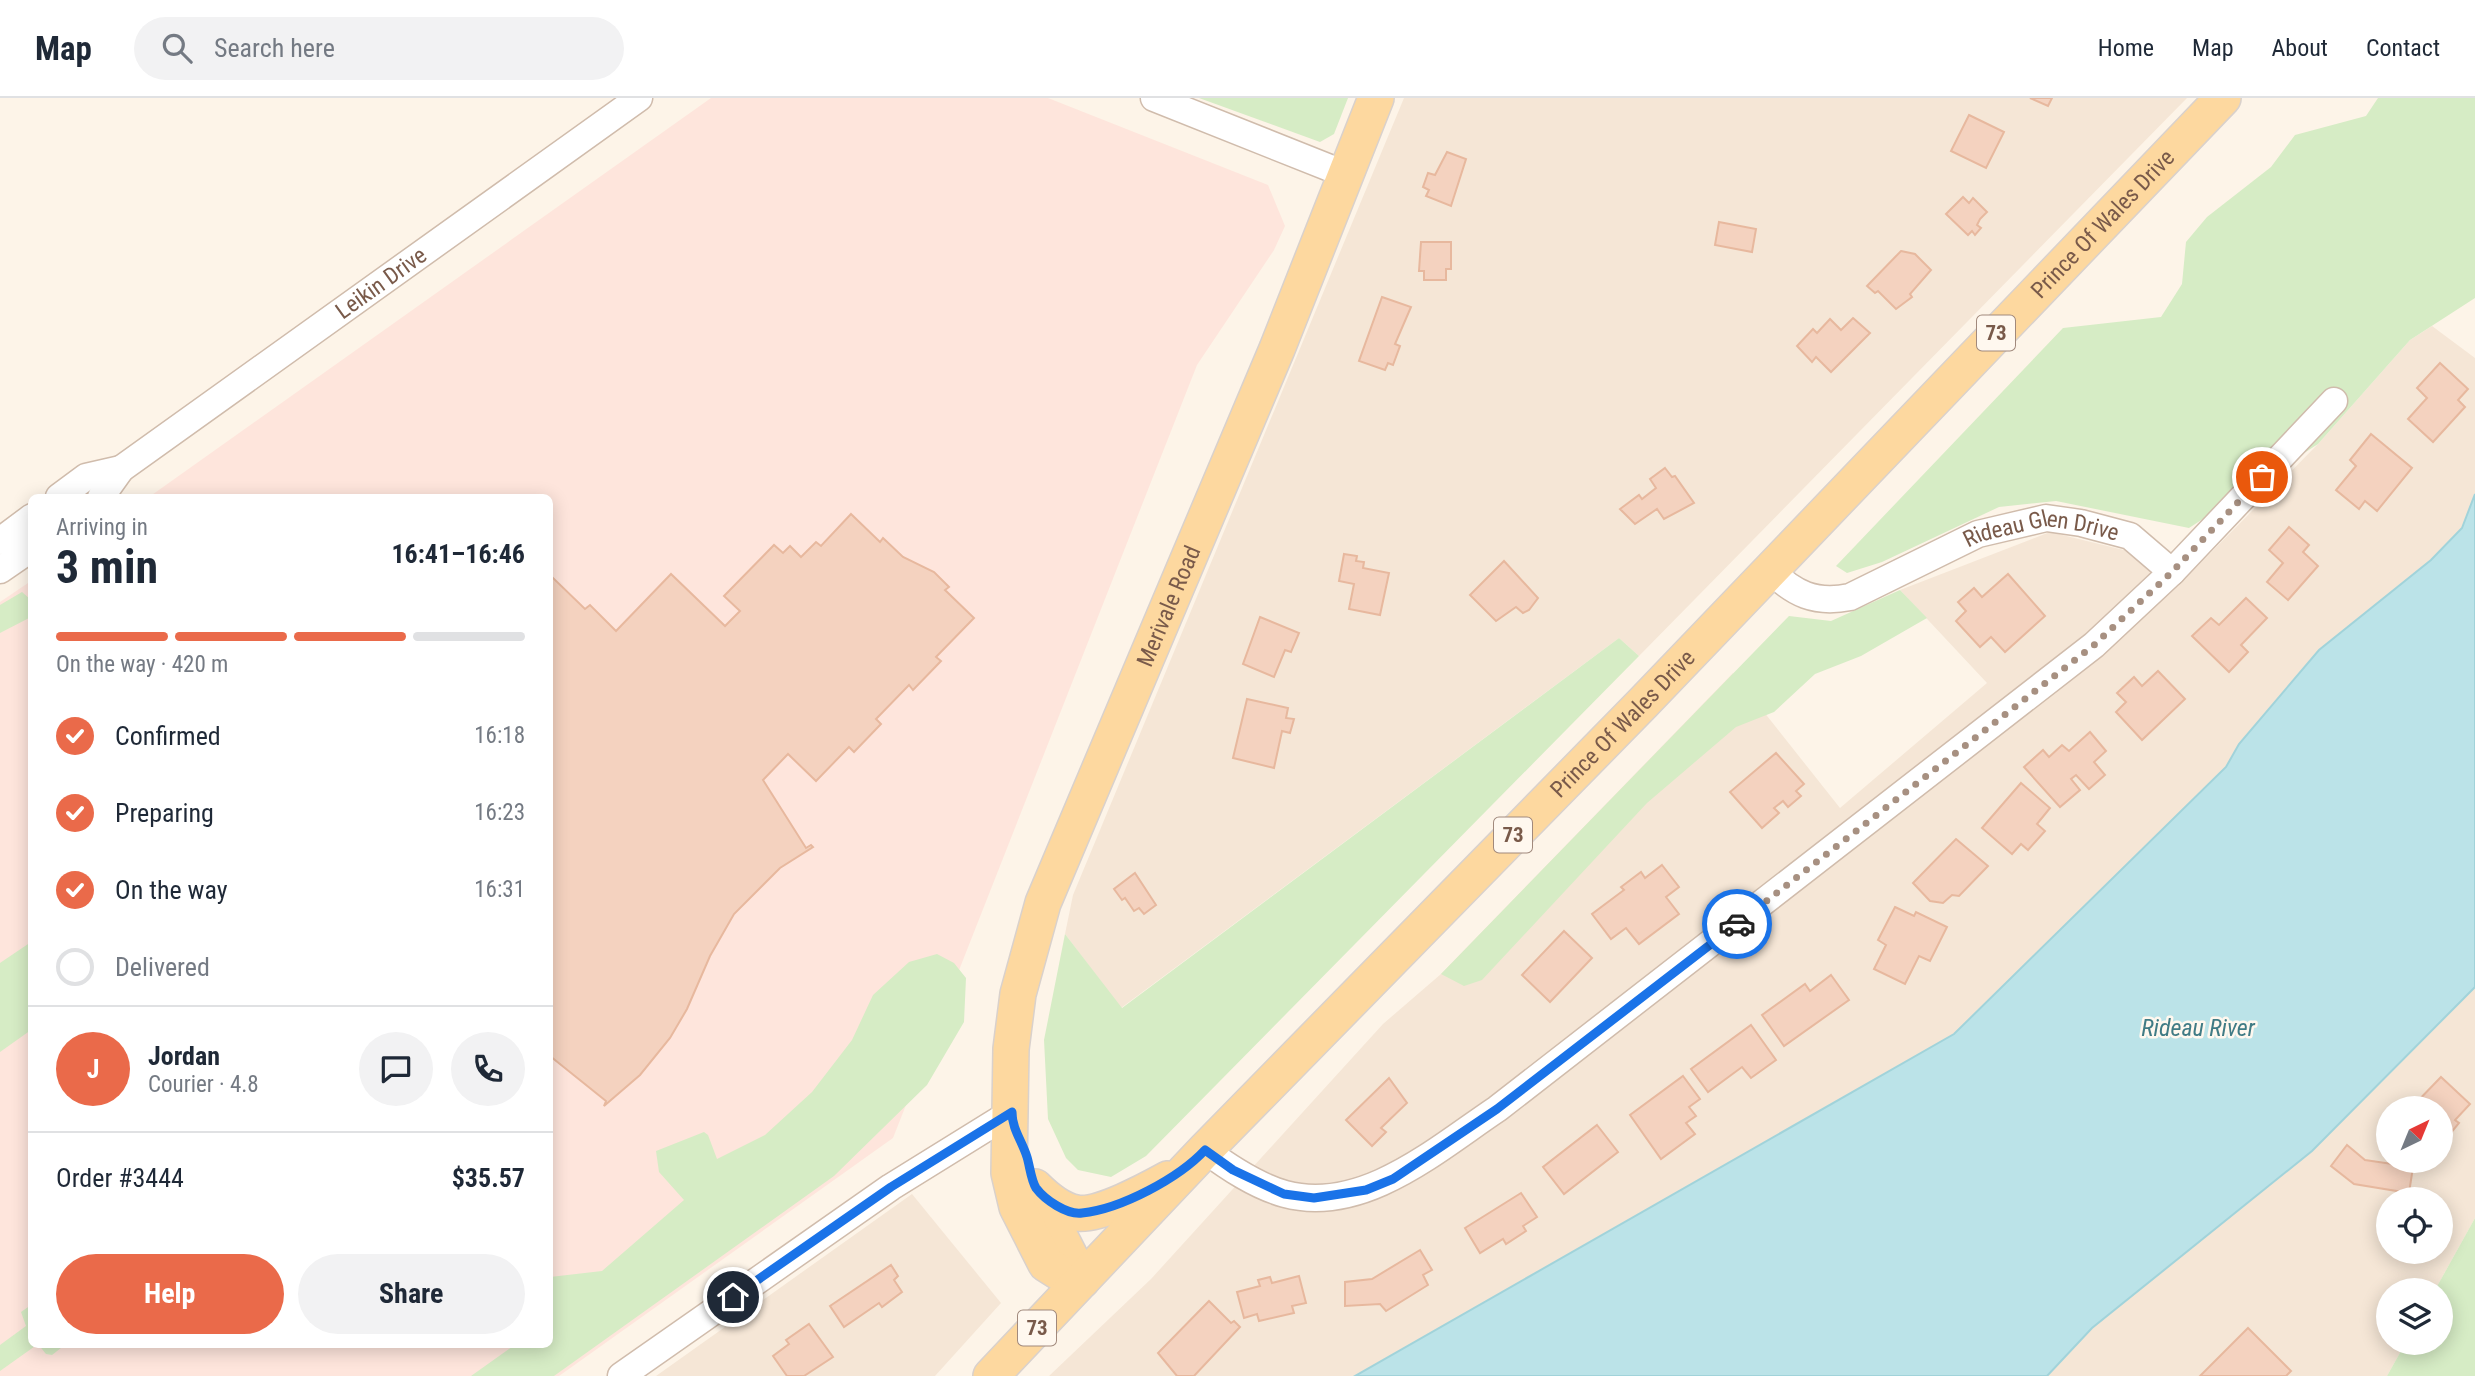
<!DOCTYPE html>
<meta charset="utf-8">
<style>
body{margin:0;font-family:"Roboto Condensed",sans-serif;background:#f2f2f3;color:#1f2937;height:100vh;display:flex;flex-direction:column;font-size:26px;white-space:nowrap}
*{box-sizing:border-box;margin:0}
p{font-size:23px;color:#747a83}
.icon{flex:none;width:38px;height:38px;fill:none;stroke:currentColor;stroke-width:2;stroke-linecap:round;stroke-linejoin:round}
.map{position:relative;flex:1;overflow:hidden}
.side{position:absolute;left:28px;top:396px;width:525px;height:854px;display:flex;flex-direction:column;background:#fff;border-radius:10px;box-shadow:0 4px 18px #0003}
.side>*{flex:none}
.needle{width:46px;rotate:43deg}
.tools{position:absolute;left:2376px;top:998px;display:grid;gap:14px}
.tools a{display:grid;place-items:center;width:77px;height:77px;border-radius:50%;background:#fff;box-shadow:0 4px 18px #0003;font-size:35px}
.pin{position:absolute;display:grid;place-items:center;width:60px;height:60px;color:#fff;margin:-30px;border:4px solid #fff;border-radius:50%;box-shadow:0 2px 7px #0007}
.courier{position:absolute;display:grid;place-items:center;width:70px;height:70px;margin:-35px;border:5px solid #1a73e8;border-radius:50%;background:#fff;color:#222;box-shadow:0 2px 9px #0007}
.head em{font-style:normal;font-weight:700}
.head div{display:flex;flex-direction:column-reverse}
.head{display:flex;align-items:center;justify-content:space-between;height:119px;padding:0 28px}
h1{font-size:46px;font-weight:700;line-height:52px}
.bar{display:grid;grid-template-columns:repeat(4,1fr);gap:10px 7px;align-content:center;height:84px;padding:0 28px}
.bar i{height:9px;border-radius:5px;background:#e0e1e3}
.bar .current{background:#ea6a4a}
.bar p{grid-column:span 4}
.line{display:flex;align-items:center;gap:18px;padding:0 28px;border-top:2px solid #e0e1e3}
.line div{flex:1}
.round{display:grid;place-items:center;flex:none;width:74px;height:74px;border-radius:37px;background:#f2f2f3}
ol{padding:0 28px;list-style:none}
li{display:flex;align-items:center;gap:21px;height:77px}
li p{margin-inline-start:auto}
li .icon{padding:7px;border-radius:50%;background:#ea6a4a;color:#fff;stroke-width:4}
li:last-child{color:#747a83}
li i{width:38px;height:38px;border:4px solid #e0e1e3;border-radius:50%}
.action{display:flex;gap:14px;margin-top:auto;padding:14px 28px}
.action a{flex:1;height:80px;border-radius:42px;background:#ea6a4a;color:#fff;font-size:28px;font-weight:700;line-height:80px;text-align:center}
.action a+a{background:#f2f2f3;color:#1f2937}
header{display:flex;align-items:center;gap:42px;box-sizing:border-box;height:98px;padding:0 35px;background:#fff;border-bottom:2px solid #e0e1e3}
header strong{font-size:33px}
nav{display:flex;gap:38px;margin-inline-start:auto;font-size:24px}
.search{width:490px;height:63px;background:#f2f2f3;display:flex;align-items:center;gap:18px;box-sizing:border-box;padding:0 24px;border-radius:38px;color:#747a83;font-size:26px}
.map>svg:first-child{display:block}
.residential{fill:#f5e6d6;fill-rule:evenodd}
.commercial{fill:#fee5dc}
.green{fill:#d6ecc5}
.water{fill:#bbe3e8;stroke:#a1d3da;stroke-width:2}
.building{fill:#f4d2bf;stroke:#e7b89e;stroke-width:2}
.lines{fill:none;stroke-linecap:round;stroke-linejoin:round}
.minor-casing{stroke:#d0bcac;stroke-width:29}
.major-casing{stroke:#d9d1cc;stroke-width:38}
.minor{stroke:#fff;stroke-width:26}
.major{stroke:#fdd89f;stroke-width:35}
.done{stroke:#a79081;stroke-width:7;stroke-dasharray:0 12.6}
.route{stroke:#1a73e8;stroke-width:9}
.labels{text-anchor:middle;dominant-baseline:central;stroke-width:5;stroke-linejoin:round;paint-order:stroke}
.shield{fill:#fff8ef;stroke:#a1897c;stroke-width:2}
.shield-label{font-size:21px;font-weight:bold;fill:#795a4a}
.street-label{font-size:23px;fill:#795a4a;stroke:#fff8ef}
.water-label{font-size:24px;font-style:italic;fill:#407b85;stroke:#fff8ef}
</style>
<header>
<strong>Map</strong>
<div class="search"><svg class="icon" aria-label="search" viewBox="0 0 24 24"><circle cx="10" cy="10" r="6"/><path d="M15 15l6 6"/></svg>Search here</div>
<nav><a>Home</a><a>Map</a><a>About</a><a>Contact</a></nav>
</header>
<div class="map">
<svg width="2475" height="1278" viewBox="0 0 2475 1278">
<rect width="100%" height="100%" fill="#fdf4e8"/>
<g class="residential">
<polygon points="1404,0 2187,0 1639,558 1619,540 1121,910 1065,836 1073,797"/>
<polygon points="2432,228 2475,260 2475,396 2462,429 2431,462 2319,552 2245,639 2226,669 1954,936 1355,1278 1049,1278 1151,1181 1383,926 1441,876 1733,575 1840,710 1987,585 1900,492 2050,434 2132,454 2177,489 2318,346 2410,242"/>
<path d="M2475,889v231l-40,72h-46v52h17l-19,34h-340l45,-48 220,-177zM2389,1010h52v52h-52zM2389,1101h52v52h-52z"/>
<polygon points="912,1096 1001,1205 935,1278 656,1278"/>
</g>
<polygon class="commercial" points="711,0 1048,0 1268,87 1285,128 1274,152 1197,267 893,1040 559,1278 0,1278 0,504 31,483 32,1246 550,1246 550,399 149,399"/>
<g class="green">
<polygon points="1199,0 1348,0 1334,36 1320,44"/>
<polygon points="2378,0 2475,0 2475,200 2410,242 2318,346 2189,430 2056,403 1999,409 1882,464 1847,475 1836,468 2063,230 2161,219 2182,186 2186,144 2207,119 2271,69 2295,37 2366,18"/>
<polygon points="1900,492 1927,520 1861,558 1815,576 1774,614 1736,629 1647,705 1482,882 1464,888 1441,876 1789,518 1831,523"/>
<polygon points="22,494 31,502 31,519 0,535 0,507"/>
<polygon points="1619,540 1639,558 1146,1058 1111,1079 1078,1072 1066,1060 1048,1021 1044,942 1065,836 1122,910"/>
<polygon points="31,844 31,932 0,954 0,865"/>
<polygon points="937,856 954,865 966,880 964,924 927,987 834,1078 554,1278 471,1278 516,1246 550,1246 550,1179 602,1173 684,1102 659,1074 656,1053 704,1034 708,1037 717,1061 765,1037 812,994 852,942 873,897 909,864"/>
<polygon points="2475,1120 2475,1278 2387,1278 2406,1244 2441,1244 2441,1192 2435,1192"/>
<polygon points="31,1207 32,1246 66,1246 52,1257 46,1256 38,1246 0,1273 0,1247 26,1228 21,1214"/>
</g>
<polygon class="water" points="2475,396 2475,889 2312,1053 2092,1230 2047,1278 1355,1278 1954,936 2226,669 2239,646 2319,552 2431,462 2462,430"/>
<g class="building">
<polygon points="2030,0 2052,0 2048,8"/>
<polygon points="1969,17 2004,34 1986,70 1951,53"/>
<polygon points="1447,54 1466,61 1451,108 1426,98 1429,92 1423,89 1428,75 1435,77"/>
<polygon points="1963,99 1969,105 1973,100 1987,114 1980,121 1977,127 1981,130 1975,137 1972,133 1968,137 1946,116"/>
<polygon points="1719,124 1756,131 1752,154 1715,147"/>
<polygon points="1421,144 1451,144 1451,171 1446,171 1446,182 1424,182 1424,173 1419,173"/>
<polygon points="1901,153 1915,156 1931,172 1910,196 1912,199 1896,211 1878,193 1875,195 1867,188"/>
<polygon points="1382,199 1411,209 1395,246 1400,248 1393,267 1388,265 1385,272 1359,263"/>
<polygon points="1853,220 1870,235 1831,274 1816,259 1812,264 1797,248 1813,231 1817,235 1830,221 1841,232"/>
<polygon points="2440,265 2468,291 2458,302 2465,309 2433,344 2408,321 2427,300 2417,290"/>
<polygon points="2371,336 2412,370 2377,413 2365,403 2359,411 2336,392 2356,368 2350,362"/>
<polygon points="1665,370 1672,379 1675,378 1694,405 1664,421 1657,411 1635,426 1620,411 1639,397 1642,401 1656,390 1650,381"/>
<polygon points="851,416 880,444 883,440 903,459 934,474 949,489 945,492 974,520 936,559 941,563 913,592 909,587 876,621 881,626 854,654 849,649 816,683 788,656 763,682 806,750 811,747 813,749 780,770 734,816 710,858 687,911 670,940 640,977 604,1008 606,1003 550,958 550,477 585,511 590,507 616,533 671,476 725,528 740,513 724,498 774,447 783,455 790,448 801,459 816,444 821,448"/>
<polygon points="2289,429 2309,447 2303,454 2318,468 2288,502 2267,484 2283,465 2269,452"/>
<polygon points="1344,456 1357,458 1356,463 1364,464 1363,470 1389,475 1380,517 1349,511 1354,486 1339,483"/>
<polygon points="1504,463 1538,500 1529,512 1523,515 1516,509 1496,523 1470,497"/>
<polygon points="2008,476 2045,518 2005,554 1991,539 1980,549 1956,523 1966,513 1958,504 1974,490 1982,499"/>
<polygon points="2246,500 2267,520 2241,547 2248,554 2229,574 2192,538 2211,520 2219,527"/>
<polygon points="1260,519 1299,535 1291,554 1285,552 1274,579 1243,566"/>
<polygon points="2158,573 2185,601 2142,642 2116,614 2126,604 2117,595 2134,579 2142,588"/>
<polygon points="1247,601 1288,610 1286,620 1294,621 1290,635 1282,633 1274,670 1233,660"/>
<polygon points="2090,634 2106,653 2094,664 2105,677 2089,691 2076,677 2071,681 2080,692 2060,709 2024,669 2043,652 2049,659 2062,647 2069,653"/>
<polygon points="1776,655 1804,686 1796,693 1801,698 1788,709 1783,703 1774,710 1779,715 1762,730 1730,694"/>
<polygon points="2021,685 2050,710 2037,726 2045,733 2028,752 2021,746 2012,756 1982,730"/>
<polygon points="1956,741 1988,768 1959,798 1952,797 1943,805 1930,803 1913,785"/>
<polygon points="1662,767 1679,789 1666,799 1679,816 1639,846 1626,830 1611,841 1592,816 1624,792 1621,789 1641,774 1645,780"/>
<polygon points="1135,775 1156,807 1144,816 1139,810 1134,813 1125,800 1122,802 1114,791"/>
<polygon points="1895,809 1914,818 1916,814 1947,829 1930,863 1919,858 1905,886 1874,871 1886,847 1878,842"/>
<polygon points="1564,833 1592,860 1550,904 1522,877"/>
<polygon points="1831,877 1849,902 1784,948 1762,917 1805,886 1810,893"/>
<polygon points="1751,927 1776,962 1751,980 1742,969 1708,994 1691,971"/>
<polygon points="1683,978 1700,1001 1689,1009 1696,1018 1686,1025 1695,1036 1661,1061 1630,1017"/>
<polygon points="2441,979 2470,1006 2455,1022 2459,1025 2450,1036 2446,1032 2441,1034 2441,1010 2411,1010"/>
<polygon points="1389,980 1407,1005 1381,1030 1386,1034 1372,1048 1346,1022"/>
<polygon points="1597,1027 1618,1054 1564,1096 1543,1069"/>
<polygon points="2347,1047 2365,1062 2413,1069 2409,1095 2354,1086 2331,1068"/>
<polygon points="1521,1095 1537,1119 1523,1128 1526,1133 1506,1146 1503,1141 1480,1155 1465,1130"/>
<polygon points="1420,1152 1432,1172 1423,1177 1428,1187 1386,1213 1380,1206 1345,1208 1345,1184 1372,1181"/>
<polygon points="891,1167 898,1178 894,1182 902,1194 882,1209 879,1205 844,1229 830,1208"/>
<polygon points="1299,1178 1306,1205 1292,1208 1294,1215 1259,1223 1257,1216 1244,1220 1237,1194 1260,1188 1258,1182 1270,1179 1272,1185"/>
<polygon points="1209,1203 1231,1225 1234,1223 1240,1229 1194,1278 1177,1278 1158,1255"/>
<polygon points="809,1226 833,1259 804,1278 787,1278 773,1258 789,1246 786,1242"/>
<polygon points="2248,1230 2291,1273 2286,1278 2200,1278"/>
</g>
<g class="lines">
<defs>
<g id="minor">
<polyline points="1154,0 1345,76"/>
<polyline points="59,399 86,379 121,371"/>
<path id="s1" d="M101,399l20,-28 518,-371"/>
<polyline points="0,443 32,419"/>
<polyline points="0,472 32,450"/>
<path id="s2" d="M1770,472c24,24 45,34 80,27l128,-63 68,-16 35,5 49,13 42,36"/>
<path d="M1205,1052c23,17 51,36 80,44 78,21 152,-45 212,-85l597,-464 78,-73 162,-171"/>
<polyline points="621,1278 891,1089 1012,1014"/>
</g>
<g id="major">
<path d="M1035,1089c11,11 25,23 41,26 22,4 72,-23 92,-34"/>
<polyline points="1036,1092 1082,1182"/>
<path id="s3" d="M1082,1182l-17,-4 -19,-12 -29,-57 -8,-34 2,-124 7,-55 25,-91 234,-554 99,-251"/>
<path id="s4" d="M991,1278l214,-226 438,-447 580,-605"/>
</g>
</defs>
<use href="#minor" class="minor-casing"/>
<use href="#major" class="major-casing"/>
<use href="#minor" class="minor"/>
<use href="#major" class="major"/>
</g>
<g class="lines">
<polyline class="done" points="1737,826 2094,547 2172,474 2262,379"/>
<path class="route" d="M733,1199l158,-110 121,-75c0,17 10,29 15,45 3,10 4,23 9,31 9,12 31,27 46,25 39,-4 97,-35 123,-63l28,20 51,24 30,4 52,-8 27,-11 104,-70 240,-185"/>
</g>
<g class="labels">
<g class="shield">
<rect x="1977" y="217.5" width="38" height="35" rx="5"/>
<rect x="1494" y="719.5" width="38" height="35" rx="5"/>
<rect x="1018" y="1212.5" width="38" height="35" rx="5"/>
</g>
<g class="shield-label">
<text x="1996" y="235">73</text>
<text x="1513" y="737">73</text>
<text x="1037" y="1230">73</text>
</g>
<g class="street-label">
<text stroke="none"><textPath href="#s4" startOffset="1601">Prince Of Wales Drive</textPath></text>
<text stroke="none"><textPath href="#s1" startOffset="354">Leikin Drive</textPath></text>
<text stroke="none"><textPath href="#s2" startOffset="296">Rideau Glen Drive</textPath></text>
<text stroke="none"><textPath href="#s3" startOffset="735">Merivale Road</textPath></text>
<text stroke="none"><textPath href="#s4" startOffset="908">Prince Of Wales Drive</textPath></text>
</g>
<g class="water-label">
<text x="2198" y="930">Rideau River</text>
</g>
</g>
</svg>
<div class="tools">
<a><svg class="needle" viewBox="-14 -14 28 28"><path d="M0-13l5 13h-10z" fill="#e53935"/><path d="M0 13l5-13h-10z" fill="#747a83"/></svg></a>
<a><svg class="icon" aria-label="locate" viewBox="0 0 24 24"><circle cx="12" cy="12" r="6"/><path d="M12 2v4M12 18v4M2 12h4M18 12h4"/></svg></a>
<a><svg class="icon" aria-label="layers" viewBox="0 0 24 24"><path d="M12 4l9 5-9 5-9-5zM3 14l9 5 9-5"/></svg></a>
</div>
<div class="pin" style="left:2262px;top:379px;background:#ea580c"><svg class="icon" aria-label="bag" viewBox="0 0 24 24"><path d="M5 8h14l-1 12H6zM9 8a3 3 0 0 1 6 0"/></svg></div>
<div class="pin" style="left:733px;top:1199px;background:#1f2937"><svg class="icon" aria-label="home" viewBox="0 0 24 24"><path d="M3 11l9-7 9 7M6 9v11h12V9"/></svg></div>
<div class="courier" style="left:1737px;top:826px"><svg class="icon" aria-label="car" viewBox="0 0 24 24"><path d="M5 17H2v-5l4-1 3-4h7l3 4 3 1v5h-3M9 17h6M6 11h13"/><circle cx="7" cy="17" r="2"/><circle cx="17" cy="17" r="2"/></svg></div>
<section class="side">
<div class="head"><div><h1>3 min</h1><p>Arriving in</p></div><em>16:41–16:46</em></div>
<div class="bar"><i class="current"></i><i class="current"></i><i class="current"></i><i></i><p>On the way · 420 m</p></div>
<ol>
<li><svg class="icon" aria-label="check" viewBox="0 0 24 24"><path d="M5 12l5 5 9-10"/></svg>Confirmed<p>16:18</p></li>
<li><svg class="icon" aria-label="check" viewBox="0 0 24 24"><path d="M5 12l5 5 9-10"/></svg>Preparing<p>16:23</p></li>
<li><svg class="icon" aria-label="check" viewBox="0 0 24 24"><path d="M5 12l5 5 9-10"/></svg>On the way<p>16:31</p></li>
<li><i></i>Delivered</li>
</ol>
<div class="line" style="height:126px"><b class="round" style="background:#ea6a4a;color:#fff">J</b><div><b>Jordan</b><p>Courier · 4.8</p></div><a class="round"><svg class="icon" aria-label="chat" viewBox="0 0 24 24"><path d="M4 5h16v11H9l-5 4z"/></svg></a><a class="round"><svg class="icon" aria-label="phone" viewBox="0 0 24 24"><path d="M5 4h4l2 5-3 2q2 4 5 5l2-3 5 2v4C11 20 4 13 5 4z"/></svg></a></div>
<div class="line" style="height:91px"><div>Order #3444</div><b>$35.57</b></div>
<div class="action"><a>Help</a><a>Share</a></div>
</section>
</div>
